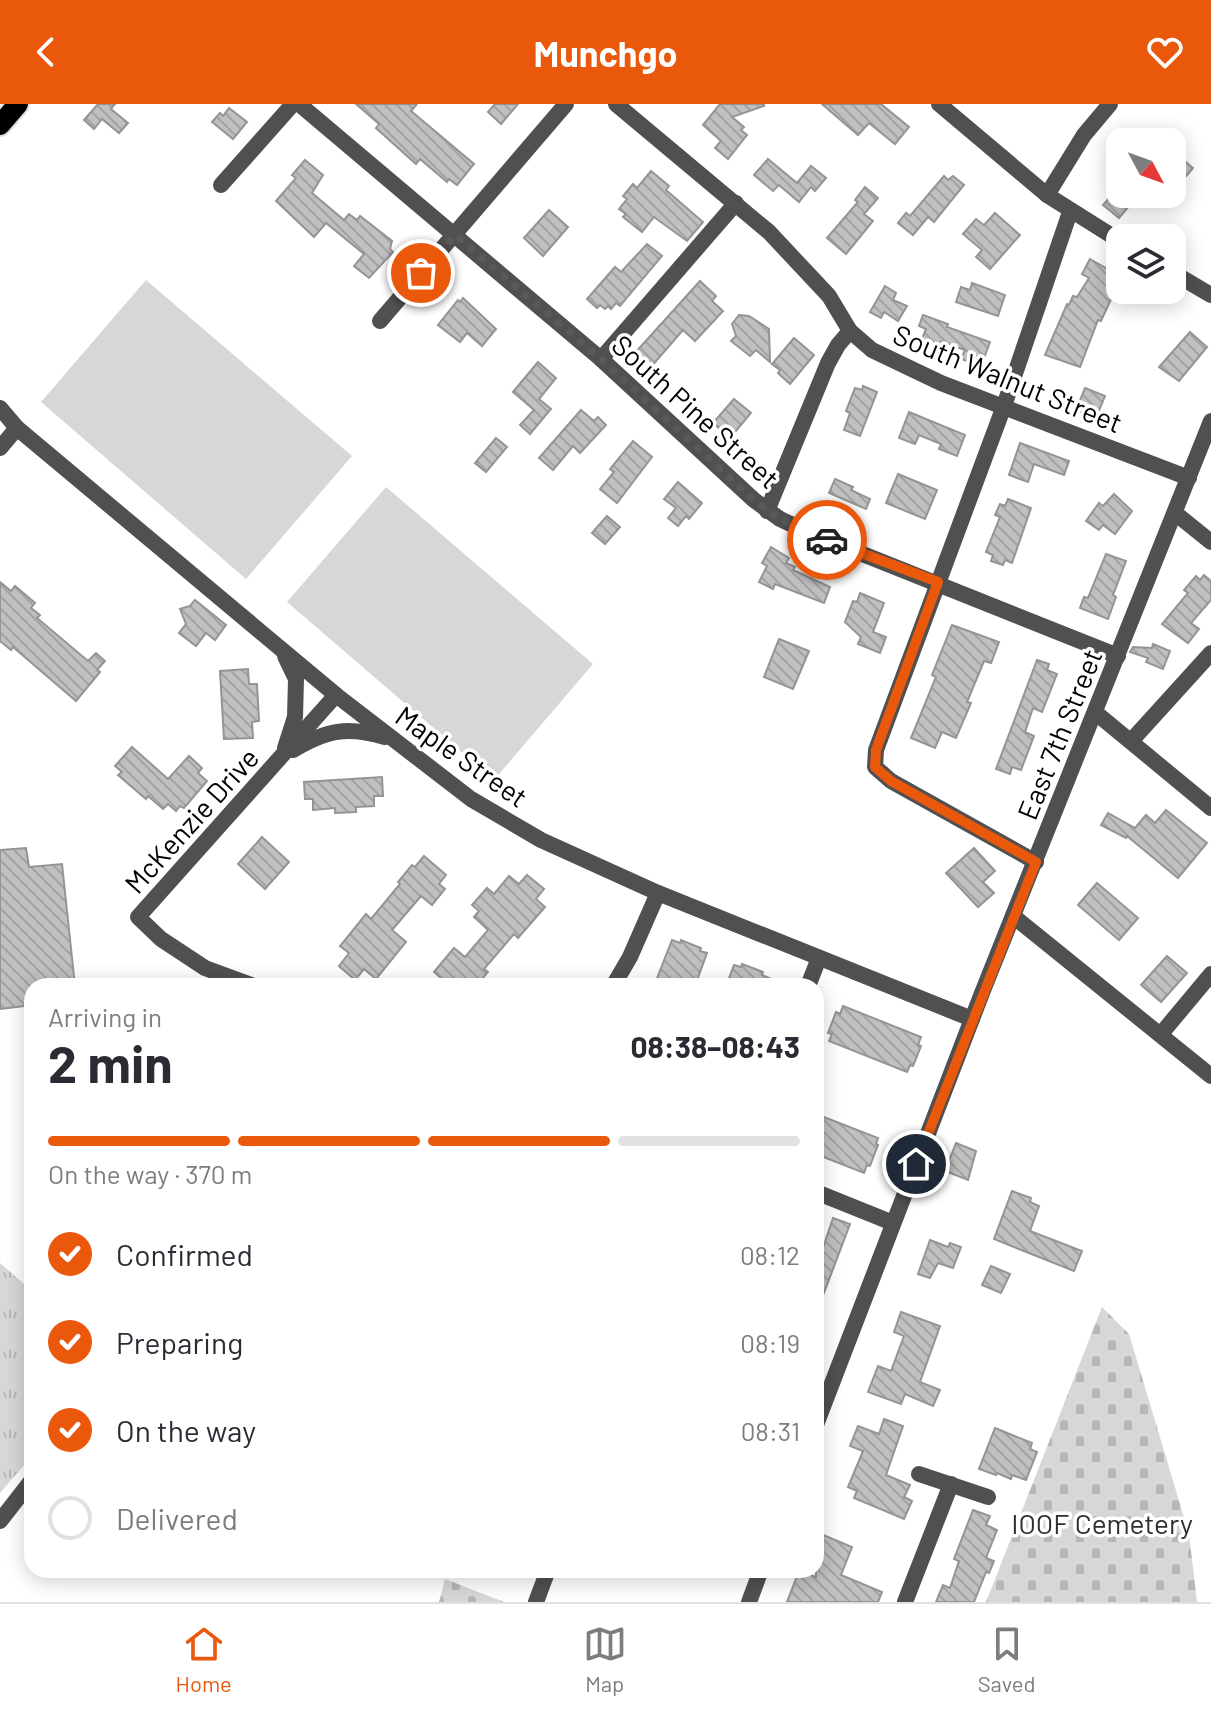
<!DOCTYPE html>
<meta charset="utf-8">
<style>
body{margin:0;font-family:Barlow,sans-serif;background:#f2f2f3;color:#2b2b33;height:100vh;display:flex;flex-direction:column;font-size:30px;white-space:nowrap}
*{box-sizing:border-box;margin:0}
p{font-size:26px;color:#7c7c81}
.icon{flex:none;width:44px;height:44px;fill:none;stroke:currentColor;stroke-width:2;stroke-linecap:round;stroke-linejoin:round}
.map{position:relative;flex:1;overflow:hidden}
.drawer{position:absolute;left:24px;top:874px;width:800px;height:600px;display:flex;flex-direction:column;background:#fff;border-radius:24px;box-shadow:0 4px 20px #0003}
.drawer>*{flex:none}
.needle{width:52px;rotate:131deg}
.buttons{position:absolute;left:1106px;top:24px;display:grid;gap:16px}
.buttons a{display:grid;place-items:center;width:80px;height:80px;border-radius:16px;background:#fff;box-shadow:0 4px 20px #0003;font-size:40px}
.pin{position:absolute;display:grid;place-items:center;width:68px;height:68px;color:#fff;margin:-34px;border:4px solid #fff;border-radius:50%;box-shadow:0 2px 8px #0007}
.courier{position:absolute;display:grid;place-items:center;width:80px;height:80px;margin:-40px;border:6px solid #ea580c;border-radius:50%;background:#fff;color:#222;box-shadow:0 2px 10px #0007}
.headline em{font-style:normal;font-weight:700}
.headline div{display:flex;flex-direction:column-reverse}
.headline{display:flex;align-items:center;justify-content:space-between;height:136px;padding:0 24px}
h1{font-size:52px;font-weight:700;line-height:60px}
.bar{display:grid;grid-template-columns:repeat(4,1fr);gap:12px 8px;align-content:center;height:96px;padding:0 24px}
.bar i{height:10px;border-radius:6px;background:#e1e1e2}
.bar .selected{background:#ea580c}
.bar p{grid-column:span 4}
ol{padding:0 24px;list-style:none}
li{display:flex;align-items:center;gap:24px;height:88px}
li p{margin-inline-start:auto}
li .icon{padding:8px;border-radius:50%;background:#ea580c;color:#fff;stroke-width:4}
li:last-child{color:#7c7c81}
li i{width:44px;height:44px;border:4px solid #e1e1e2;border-radius:50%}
header{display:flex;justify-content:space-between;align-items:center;height:104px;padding:0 24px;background:#ea580c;color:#fff;font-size:36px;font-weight:700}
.dock{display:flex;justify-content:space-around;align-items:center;height:112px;border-top:2px solid #e1e1e2;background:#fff;font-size:22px;color:#7c7c81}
.dock a{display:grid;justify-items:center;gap:4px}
.dock .selected{color:#ea580c}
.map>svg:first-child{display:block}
.grass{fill:url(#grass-tufts)}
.cemetery{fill:url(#cemetery-stones)}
.park{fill:#d7d7d7}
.building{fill:url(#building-back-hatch);stroke:#949494;stroke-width:2}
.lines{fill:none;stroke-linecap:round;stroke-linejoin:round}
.major-casing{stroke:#dbdbdb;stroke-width:24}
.minor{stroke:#505050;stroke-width:16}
.major{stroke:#000;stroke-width:20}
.done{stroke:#595959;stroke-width:8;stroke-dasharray:0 14.4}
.route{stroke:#ea580c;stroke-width:10}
.labels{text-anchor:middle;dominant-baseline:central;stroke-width:7;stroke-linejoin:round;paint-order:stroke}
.street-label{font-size:28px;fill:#000;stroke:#fff}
.park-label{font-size:28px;fill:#2e2e2e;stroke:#fff}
</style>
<header><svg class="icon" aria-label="back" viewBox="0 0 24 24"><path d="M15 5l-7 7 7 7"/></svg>Munchgo<svg class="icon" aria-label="heart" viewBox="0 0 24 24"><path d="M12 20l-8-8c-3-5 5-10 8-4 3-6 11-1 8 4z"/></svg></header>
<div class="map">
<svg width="1211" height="1498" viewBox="0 0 1211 1498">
<defs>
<pattern id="grass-tufts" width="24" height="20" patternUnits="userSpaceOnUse" patternTransform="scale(2)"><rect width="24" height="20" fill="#d7d7d7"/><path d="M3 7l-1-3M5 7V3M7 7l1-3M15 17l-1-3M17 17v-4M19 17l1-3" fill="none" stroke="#b7b7b7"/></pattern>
<pattern id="cemetery-stones" width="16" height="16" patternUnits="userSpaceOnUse" patternTransform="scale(2)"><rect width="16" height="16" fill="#d7d7d7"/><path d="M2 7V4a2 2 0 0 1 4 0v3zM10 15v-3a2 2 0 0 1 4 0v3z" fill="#b7b7b7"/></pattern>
<pattern id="building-back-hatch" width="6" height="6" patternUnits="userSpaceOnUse" patternTransform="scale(2)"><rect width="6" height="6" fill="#c0c0c0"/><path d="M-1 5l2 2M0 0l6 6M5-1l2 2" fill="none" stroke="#a3a3a3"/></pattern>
</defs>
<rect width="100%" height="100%" fill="#fff"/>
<polygon class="grass" points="0,1159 32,1187 32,1352 0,1389"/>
<g class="cemetery">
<polygon points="1102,1203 1129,1230 1189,1430 1197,1498 986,1498"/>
<polygon points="445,1475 504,1498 439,1498"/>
</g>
<g class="park">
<polygon points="146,176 352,352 246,475 41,298"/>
<polygon points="386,383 593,560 494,676 287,498"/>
</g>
<g class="building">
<polygon points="98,0 115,0 111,5 128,19 119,29 102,15 94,25 84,16"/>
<polygon points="356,0 417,0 411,7 474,60 457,81 449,75 447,78 420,55 416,60 376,24 379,20"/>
<polygon points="495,0 518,0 501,20 488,8"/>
<polygon points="720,0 764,0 764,2 732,13 744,23 741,26 747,31 728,55 715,44 721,37 703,21"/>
<polygon points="822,0 881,0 909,23 895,40 869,19 858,31"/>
<polygon points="229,4 247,18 233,35 212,18 220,9 223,12"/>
<polygon points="1172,46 1193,64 1172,88"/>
<polygon points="768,55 797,79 811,62 826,74 815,87 811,83 799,98 779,81 773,87 754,71"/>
<polygon points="305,56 323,71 312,89 344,116 349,110 357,116 360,112 392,137 390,145 393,148 369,174 354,162 364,150 326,119 314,133 276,97 296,74 292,71"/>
<polygon points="651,67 669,82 666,86 703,118 687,137 654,113 642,128 623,113 626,110 619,105 627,95 623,92 633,80 637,84"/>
<polygon points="944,72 948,76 953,72 964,81 934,118 928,113 913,131 898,119 906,109 910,112"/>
<polygon points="865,83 878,94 864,110 873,117 846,150 827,134 858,98 855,96"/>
<polygon points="1119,83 1120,90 1127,90 1134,96 1119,114 1103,101"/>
<polygon points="549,106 568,123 543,152 524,134"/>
<polygon points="995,109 1020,131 990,165 976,153 982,146 963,130 976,115 984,121"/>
<polygon points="647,140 662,152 620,202 616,199 611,205 608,202 605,205 600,201 597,204 587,195 615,163 621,168"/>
<polygon points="1090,155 1120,172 1120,176 1101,217 1098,216 1080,263 1045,251 1067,200 1069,201 1073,192 1077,193 1089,174 1082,170"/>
<polygon points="700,177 716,192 712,197 723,207 695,237 683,226 650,264 634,250"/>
<polygon points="972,179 1005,191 998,212 956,198 961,183 970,186"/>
<polygon points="885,182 896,189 893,196 907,202 898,217 884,208 881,214 870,208"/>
<polygon points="463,194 496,225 482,242 467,229 460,238 438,221 458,196 460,198"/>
<polygon points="739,211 749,212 769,225 770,258 756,246 750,252 731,237 736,232 732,220"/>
<polygon points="923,211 948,220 947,223 990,238 981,262 961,255 965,246 941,237 939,245 921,237 926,225 919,222"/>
<polygon points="1190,228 1207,243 1179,277 1159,263"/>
<polygon points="794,234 814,251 790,280 778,269 780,266 772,260"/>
<polygon points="538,258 556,274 539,295 551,305 530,330 520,321 534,306 513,288"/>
<polygon points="863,282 877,288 860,332 844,326 850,309 846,307 855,284 862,286"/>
<polygon points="1085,284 1105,292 1096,314 1076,306"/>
<polygon points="734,295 751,309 730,334 713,319"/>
<polygon points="581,306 594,317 598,313 606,321 580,349 573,342 553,366 539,354"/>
<polygon points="909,308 965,331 957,352 939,345 941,340 919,331 915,340 899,334"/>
<polygon points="496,334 507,343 486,368 475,359"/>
<polygon points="633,337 652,353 617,399 600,385 614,368 610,365"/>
<polygon points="1020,339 1069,357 1064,371 1034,360 1028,378 1009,371"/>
<polygon points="898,370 937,386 925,415 886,399"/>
<polygon points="835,375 853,383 851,386 870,395 866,405 829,389"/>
<polygon points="678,378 702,399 689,415 686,412 678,422 668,414 676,404 664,395"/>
<polygon points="1114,390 1132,407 1115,430 1103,421 1099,426 1086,417 1099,399 1103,402"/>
<polygon points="1008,395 1031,404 1012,459 1005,456 1003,461 991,457 993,451 986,448 1000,413 995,411 1000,400 1005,402"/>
<polygon points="607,412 620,423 605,440 592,429"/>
<polygon points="771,443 789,454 786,459 795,463 793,466 830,483 824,499 775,480 773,485 759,478 767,462 762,459"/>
<polygon points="1106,450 1126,457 1113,491 1116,493 1108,515 1080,504 1084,493 1088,494"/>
<polygon points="1204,471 1211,477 1211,496 1191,519 1199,525 1188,539 1162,520 1188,489 1184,486 1196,472 1200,476"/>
<polygon points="0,478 11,487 15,482 35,499 31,504 40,511 37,514 88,557 96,549 105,557 97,566 100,568 76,597 13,543 11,546 0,537"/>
<polygon points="860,489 884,499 873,528 886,533 880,549 858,540 861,533 845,518 853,497 857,498"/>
<polygon points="195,496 226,521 215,536 206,529 196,542 179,529 186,520 180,505 190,502"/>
<polygon points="952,521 999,538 991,559 984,557 967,598 971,599 956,634 942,628 935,644 911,634 936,573 932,571"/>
<polygon points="779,535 809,547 793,585 764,573"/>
<polygon points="1153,540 1170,547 1163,565 1146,558 1148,554 1130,548 1133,543 1152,544"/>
<polygon points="1037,556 1049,560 1047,566 1057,570 1042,608 1033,604 1025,628 1034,632 1021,666 1012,663 1010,670 996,665"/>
<polygon points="248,565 249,580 257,580 259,617 252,618 253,634 224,635 220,567"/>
<polygon points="132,643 168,675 189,652 202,664 198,669 207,677 184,704 180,702 176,707 168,700 163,705 148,692 146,695 118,671 122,668 115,662"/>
<polygon points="382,673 383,692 374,692 374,702 356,703 356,708 335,709 335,704 313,706 313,695 305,695 304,678"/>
<polygon points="1166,706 1207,739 1178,774 1127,732 1126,734 1101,721 1108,709 1135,724 1146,711 1155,719"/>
<polygon points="262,733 289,758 265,785 238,760"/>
<polygon points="26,744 29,763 62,760 75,882 32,882 32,901 0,905 0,746"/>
<polygon points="974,744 995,767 983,778 994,789 978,803 946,769"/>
<polygon points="424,752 446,771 439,780 445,785 432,801 421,792 392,826 406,838 376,875 364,865 355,876 339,862 349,849 340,842 366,810 371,815 400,780 398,778 412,761 415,763"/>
<polygon points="527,771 544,785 536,795 545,803 518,834 514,830 484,865 488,868 476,882 466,876 460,882 450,882 434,868 454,844 465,853 488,826 474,813 479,807 472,801 487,784 494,790 509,772 519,780"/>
<polygon points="1097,779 1138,814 1119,836 1078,801"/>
<polygon points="672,836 680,839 681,836 701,844 700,847 707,849 695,882 654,882"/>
<polygon points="1167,852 1187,869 1161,898 1141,881"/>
<polygon points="742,860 763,868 762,871 787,882 726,882 734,861 741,863"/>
<polygon points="843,902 921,933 918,941 921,942 913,962 910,961 907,968 829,937 832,930 828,929 836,908 840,910"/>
<polygon points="816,1010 878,1034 876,1040 878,1041 870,1062 867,1061 864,1069 816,1050"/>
<polygon points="956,1039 976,1047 968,1076 945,1067"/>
<polygon points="1012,1087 1031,1094 1030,1098 1039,1102 1030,1127 1082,1147 1074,1167 994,1135"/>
<polygon points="833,1114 850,1120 816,1210 816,1165"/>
<polygon points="930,1136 948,1143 950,1139 961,1143 953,1164 938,1159 930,1174 918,1170"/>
<polygon points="991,1162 1010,1170 1001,1189 982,1181"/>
<polygon points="901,1208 940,1222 920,1278 940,1286 933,1302 905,1290 901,1300 868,1288 878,1262 891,1267 904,1232 894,1228"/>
<polygon points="884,1315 903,1322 886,1371 910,1381 904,1393 912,1397 904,1415 854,1394 857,1387 848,1383 863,1347 850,1342 858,1322 879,1330"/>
<polygon points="995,1324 1032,1339 1030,1345 1037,1348 1026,1376 1012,1371 1011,1375 997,1369 996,1371 979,1365"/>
<polygon points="973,1406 990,1412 986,1421 997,1426 986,1454 994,1457 989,1469 986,1468 974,1498 936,1498 943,1481 950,1484 959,1457 954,1455"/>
<polygon points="816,1428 852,1443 841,1471 882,1488 878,1498 787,1498 799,1467 816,1473"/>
</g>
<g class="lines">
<defs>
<polyline id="major" points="0,21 18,0"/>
</defs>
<use href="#major" class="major-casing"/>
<g class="minor">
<polyline points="299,0 601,255 754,396 780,415 810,429 1118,552"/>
<polyline points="616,0 769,128 829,192 850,227 872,246 941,279 1189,374"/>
<polyline points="939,0 1047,91 1120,137"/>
<polyline points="221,81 293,0"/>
<polyline points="1047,91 1084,31 1110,0"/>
<polyline points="1172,168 1211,191"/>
<polyline points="380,217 566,0"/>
<polyline points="601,255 736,99"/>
<polyline points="0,304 17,324 336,591 471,695 541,736 658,789 972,915"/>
<polyline points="0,344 17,324"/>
<polyline points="767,407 828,259 838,241 850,227"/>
<polyline points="1175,409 1211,438"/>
<polyline points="285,552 296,575 295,613 285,644"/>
<polyline points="1096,609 1211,704"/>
<polyline points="1132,636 1211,549"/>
<path d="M293,646c34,-20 54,-24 92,-13"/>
<polyline points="1036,758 891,677 875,663 876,646 1004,302 1070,108"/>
<polyline points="1013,812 1211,972"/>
<polyline points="254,882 205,864 161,835 138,813 336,591"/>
<polyline points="613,882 630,853 658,789"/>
<polyline points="808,882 819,854"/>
<polyline points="1161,930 1211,870"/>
<polyline points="816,1088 893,1119"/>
<polyline points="816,1321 982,889 1211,317"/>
<polyline points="919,1370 988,1393"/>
<polyline points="0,1417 32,1376"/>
<polyline points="536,1498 548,1466"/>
<polyline points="749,1498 761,1466"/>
<polyline points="905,1498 951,1380"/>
</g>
<use href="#major" class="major"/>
</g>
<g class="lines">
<polyline class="done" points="421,169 455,131 601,255 754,396 780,415 827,436"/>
<polyline class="route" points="827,436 938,478 876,646 875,663 891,677 1036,758 916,1060"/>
</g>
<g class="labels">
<g class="street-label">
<text transform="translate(1008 274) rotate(22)">South Walnut Street</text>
<text transform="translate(696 307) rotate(42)">South Pine Street</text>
<text transform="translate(1059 630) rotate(-68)">East 7th Street</text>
<text transform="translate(462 652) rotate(35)">Maple Street</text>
<text transform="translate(191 716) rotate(-48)">McKenzie Drive</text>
</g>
<g class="park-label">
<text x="1102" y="1419">IOOF Cemetery</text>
</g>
</g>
</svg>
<div class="buttons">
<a><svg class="needle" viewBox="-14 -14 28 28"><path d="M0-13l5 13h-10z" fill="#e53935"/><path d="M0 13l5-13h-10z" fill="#7c7c81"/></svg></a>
<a><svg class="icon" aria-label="layers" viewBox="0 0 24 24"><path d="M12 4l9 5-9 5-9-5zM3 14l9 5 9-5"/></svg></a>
</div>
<div class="pin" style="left:421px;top:169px;background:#ea580c"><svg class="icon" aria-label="bag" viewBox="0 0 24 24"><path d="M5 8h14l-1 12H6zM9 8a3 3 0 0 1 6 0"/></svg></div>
<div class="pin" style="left:916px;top:1060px;background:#1f2937"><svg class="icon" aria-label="home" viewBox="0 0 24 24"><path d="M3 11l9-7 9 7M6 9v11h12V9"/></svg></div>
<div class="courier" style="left:827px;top:436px"><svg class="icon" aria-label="car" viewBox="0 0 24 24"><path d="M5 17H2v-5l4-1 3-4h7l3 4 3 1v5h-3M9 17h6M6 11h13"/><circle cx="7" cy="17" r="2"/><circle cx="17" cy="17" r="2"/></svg></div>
<section class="drawer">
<div class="headline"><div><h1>2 min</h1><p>Arriving in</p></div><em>08:38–08:43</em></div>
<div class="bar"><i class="selected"></i><i class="selected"></i><i class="selected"></i><i></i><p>On the way · 370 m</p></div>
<ol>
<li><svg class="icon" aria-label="check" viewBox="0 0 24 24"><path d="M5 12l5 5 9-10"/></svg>Confirmed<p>08:12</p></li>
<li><svg class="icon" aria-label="check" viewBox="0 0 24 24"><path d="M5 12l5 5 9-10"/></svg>Preparing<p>08:19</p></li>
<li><svg class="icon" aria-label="check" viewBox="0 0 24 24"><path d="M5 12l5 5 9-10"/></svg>On the way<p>08:31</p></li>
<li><i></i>Delivered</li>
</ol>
</section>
</div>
<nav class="dock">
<a class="selected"><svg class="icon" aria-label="home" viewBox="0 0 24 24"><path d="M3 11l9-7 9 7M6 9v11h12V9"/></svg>Home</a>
<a><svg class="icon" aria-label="map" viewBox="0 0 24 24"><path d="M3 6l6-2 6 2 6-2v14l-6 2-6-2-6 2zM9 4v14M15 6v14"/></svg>Map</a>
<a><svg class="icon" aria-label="saved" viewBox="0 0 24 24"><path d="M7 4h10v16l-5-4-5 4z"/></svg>Saved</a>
</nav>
